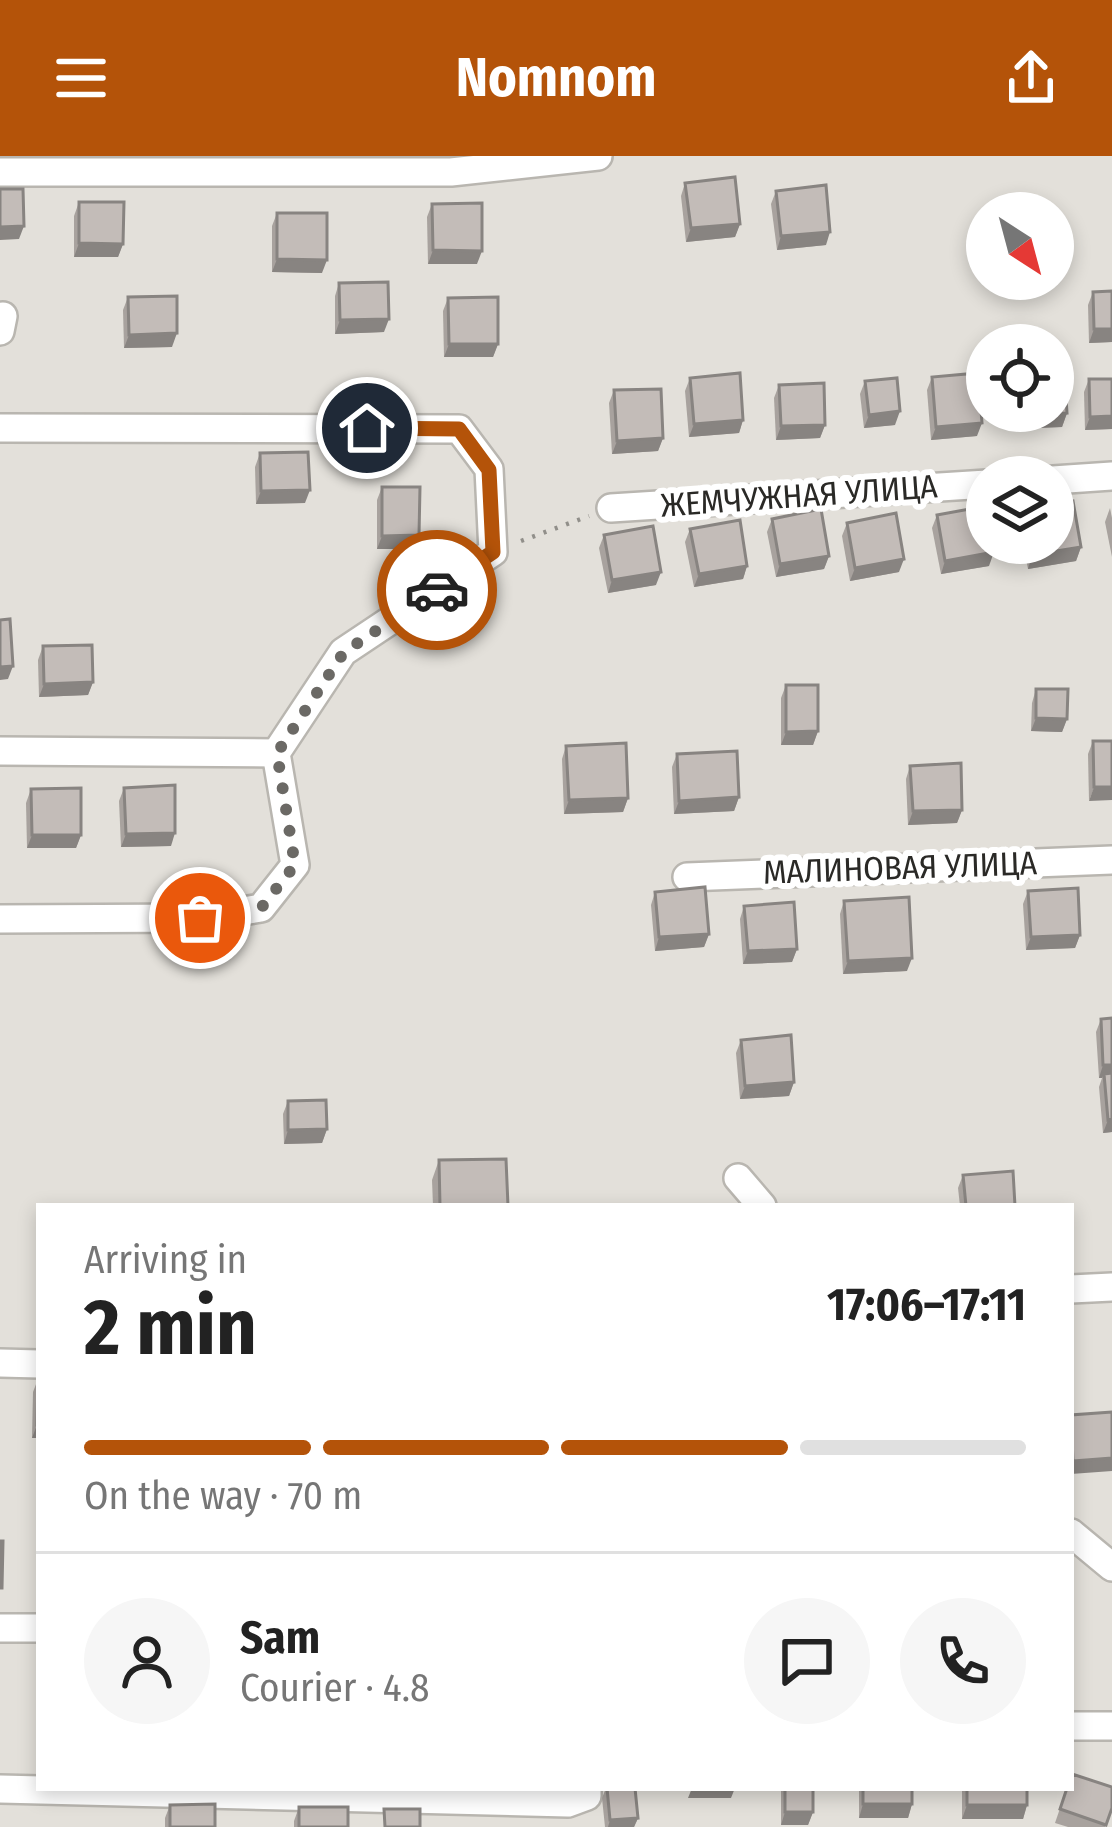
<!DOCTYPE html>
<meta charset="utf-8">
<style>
body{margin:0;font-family:"Fira Sans Condensed",sans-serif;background:#f6f6f6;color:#222;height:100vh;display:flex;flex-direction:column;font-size:45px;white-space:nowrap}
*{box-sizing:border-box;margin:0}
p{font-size:39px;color:#767676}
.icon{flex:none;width:66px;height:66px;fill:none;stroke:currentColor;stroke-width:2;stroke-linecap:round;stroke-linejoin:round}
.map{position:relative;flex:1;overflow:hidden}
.details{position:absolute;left:36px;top:1047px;width:1038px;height:588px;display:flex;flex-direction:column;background:#fff;border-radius:0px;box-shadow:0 6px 18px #0003}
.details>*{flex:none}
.needle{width:78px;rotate:144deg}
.fabs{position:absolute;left:966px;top:36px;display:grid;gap:24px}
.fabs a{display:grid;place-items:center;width:108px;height:108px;border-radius:50%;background:#fff;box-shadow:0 6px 18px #0003;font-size:60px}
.pin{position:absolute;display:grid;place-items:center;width:102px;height:102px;color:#fff;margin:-51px;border:6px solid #fff;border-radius:50%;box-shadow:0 3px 12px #0007}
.courier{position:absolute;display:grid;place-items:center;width:120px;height:120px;margin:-60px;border:9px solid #b45309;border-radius:50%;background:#fff;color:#222;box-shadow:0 3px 15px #0007}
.summary em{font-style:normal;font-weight:700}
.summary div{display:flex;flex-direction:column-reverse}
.summary{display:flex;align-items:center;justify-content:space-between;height:204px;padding:0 48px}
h1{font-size:78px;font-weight:700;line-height:90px}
.bar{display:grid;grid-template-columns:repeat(4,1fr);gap:18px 12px;align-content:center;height:144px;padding:0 48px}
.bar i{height:15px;border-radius:9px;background:#e0e0e0}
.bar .active{background:#b45309}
.bar p{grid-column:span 4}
.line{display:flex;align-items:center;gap:30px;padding:0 48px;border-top:3px solid #e0e0e0}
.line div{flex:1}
.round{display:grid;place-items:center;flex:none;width:126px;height:126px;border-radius:63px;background:#f6f6f6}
header{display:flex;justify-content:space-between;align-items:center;height:156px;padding:0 48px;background:#b45309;color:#fff;font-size:54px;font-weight:700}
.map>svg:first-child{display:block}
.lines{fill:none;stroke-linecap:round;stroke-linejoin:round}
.street-casing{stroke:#b9b6b0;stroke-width:32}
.path{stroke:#918f8a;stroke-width:4.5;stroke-dasharray:3 9;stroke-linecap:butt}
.street{stroke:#fff;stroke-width:27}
.wall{fill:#a8a29e}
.shaded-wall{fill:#888481}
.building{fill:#c3bcb8;stroke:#888481;stroke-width:3}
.done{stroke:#6b6965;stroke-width:12;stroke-dasharray:0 21.6}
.route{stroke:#b45309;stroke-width:15}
.labels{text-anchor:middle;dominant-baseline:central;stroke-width:12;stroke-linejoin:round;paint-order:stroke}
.street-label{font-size:33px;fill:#2a2926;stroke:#fff}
</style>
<header><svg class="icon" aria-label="menu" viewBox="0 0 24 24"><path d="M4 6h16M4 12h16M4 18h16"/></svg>Nomnom<svg class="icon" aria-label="share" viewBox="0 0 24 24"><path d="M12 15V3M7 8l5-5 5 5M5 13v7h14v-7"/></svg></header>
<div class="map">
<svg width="1112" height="1671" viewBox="0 0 1112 1671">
<rect width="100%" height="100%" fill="#e3e0da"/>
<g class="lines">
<defs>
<g id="street">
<polyline points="0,16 451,16 598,0"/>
<polyline points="0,175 3,160"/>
<polyline points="0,272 459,273 489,313 493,396 343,496 276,597 295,709 261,752 200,762 0,763"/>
<polyline points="1053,324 1112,320"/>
<polyline points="611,352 987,328"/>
<polyline points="0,595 276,597"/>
<polyline points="687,721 1112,704"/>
<polyline points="738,1022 762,1050"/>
<polyline points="1071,1133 1112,1131"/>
<polyline points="0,1207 39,1208"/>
<polyline points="1071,1377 1112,1411"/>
<polyline points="0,1472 39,1472"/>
<polyline points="1071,1570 1112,1570"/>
<polyline points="0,1633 568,1647 587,1640 587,1632"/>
</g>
</defs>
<use href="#street" class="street-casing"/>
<polyline class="path" points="521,385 589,360"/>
<use href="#street" class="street"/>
</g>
<g class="wall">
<polygon points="685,27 740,68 735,81 686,86 681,40"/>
<polygon points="776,35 826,89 777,94 771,48"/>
<polygon points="79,46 123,88 118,101 74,101 74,60"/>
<polygon points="432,48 477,108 428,108 427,61"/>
<polygon points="277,57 322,117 272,116 272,70"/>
<polygon points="339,127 384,176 335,178 335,140"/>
<polygon points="1112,135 1112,186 1089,187 1088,149 1093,136"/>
<polygon points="128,141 172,191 124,192 123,154"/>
<polygon points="448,142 498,188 493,201 444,201 443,155"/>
<polygon points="932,221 977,280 931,284 927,234"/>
<polygon points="690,222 743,264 739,277 689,281 685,235"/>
<polygon points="1089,223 1112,223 1112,273 1085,274 1084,236"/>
<polygon points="865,225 895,269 864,272 860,238"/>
<polygon points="779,229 825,269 820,282 776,284 774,242"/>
<polygon points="614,234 663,282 658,295 612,298 609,247"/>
<polygon points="1011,255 1053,255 1067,257 1062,271 1012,273"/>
<polygon points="260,297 305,347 256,348 255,311"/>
<polygon points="382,331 419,379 415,393 377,393 377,344"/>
<polygon points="1110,352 1112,362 1112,401 1105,366"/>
<polygon points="937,359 989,410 941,418 932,372"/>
<polygon points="772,363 829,400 824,413 776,421 767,376"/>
<polygon points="847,367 899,416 850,425 842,380"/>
<polygon points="690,373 747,410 743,423 694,431 685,386"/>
<polygon points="604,379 656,429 608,437 599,392"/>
<polygon points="1023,387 1053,387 1081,391 1076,405 1028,413"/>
<polygon points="43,490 93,526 88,539 39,541 38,504"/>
<polygon points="786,529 818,575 813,589 781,589 781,542"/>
<polygon points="1036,533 1067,563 1062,576 1031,575 1032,547"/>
<polygon points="1093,585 1112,585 1089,645 1088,598"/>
<polygon points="566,590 628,642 623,656 564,658 562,603"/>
<polygon points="677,598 739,641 734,655 674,658 672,611"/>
<polygon points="910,610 962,654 957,667 908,669 906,623"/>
<polygon points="124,632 171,690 121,691 119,645"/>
<polygon points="31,633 81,679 76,692 27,692 26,647"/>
<polygon points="1028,735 1080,779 1075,792 1026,794 1023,748"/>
<polygon points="655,736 709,778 704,791 655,795 651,749"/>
<polygon points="844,745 907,815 843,818 840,758"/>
<polygon points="744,750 797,793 792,806 743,808 740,763"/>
<polygon points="1112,862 1112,976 1103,977 1099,931 1102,922 1099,922 1096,876 1101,863"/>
<polygon points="741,884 794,926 789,940 740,943 736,897"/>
<polygon points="288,945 327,973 322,987 284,988 283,958"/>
<polygon points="439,1004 508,1050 433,1050 432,1024"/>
<polygon points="963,1019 1015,1050 960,1050 958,1032"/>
<polygon points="38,1223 39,1282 32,1282 33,1236"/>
<polygon points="606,1632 635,1632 638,1662 634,1671 605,1671 602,1642"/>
<polygon points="781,1632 813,1632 813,1656 808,1669 781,1669"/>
<polygon points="859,1632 912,1632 912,1648 908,1662 859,1662"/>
<polygon points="962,1632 1027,1632 1027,1649 1023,1663 962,1663"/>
<polygon points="1067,1632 1112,1652 1105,1671 1068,1671 1055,1667"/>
<polygon points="170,1649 215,1671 165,1671 165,1662"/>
<polygon points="299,1651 348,1671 294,1671 294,1665"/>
</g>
<g class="shaded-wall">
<polygon points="740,68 735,81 686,86 691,72"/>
<polygon points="24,70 19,83 0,84 0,71"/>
<polygon points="830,76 826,89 777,94 781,80"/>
<polygon points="79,87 123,88 118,101 74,101"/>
<polygon points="433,94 482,95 477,108 428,108"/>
<polygon points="277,103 327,104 322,117 272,116"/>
<polygon points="389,163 384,176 335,178 340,164"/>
<polygon points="1094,173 1112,173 1112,186 1089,187"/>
<polygon points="177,177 172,191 124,192 129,179"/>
<polygon points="449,188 498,188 493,201 444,201"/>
<polygon points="900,255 895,269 864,272 869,259"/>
<polygon points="1067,257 1062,271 1012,273 1017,260"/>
<polygon points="1112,260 1112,273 1085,274 1090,261"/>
<polygon points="743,264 739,277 689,281 694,268"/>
<polygon points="982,267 977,280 931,284 936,271"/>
<polygon points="825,269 820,282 776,284 781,270"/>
<polygon points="663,282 658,295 612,298 617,285"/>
<polygon points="310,334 305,347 256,348 261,335"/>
<polygon points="419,379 415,393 377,393 382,380"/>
<polygon points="1081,391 1076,405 1028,413 1032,399"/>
<polygon points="994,396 989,410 941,418 945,405"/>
<polygon points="829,400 824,413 776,421 780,408"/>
<polygon points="904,403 899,416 850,425 855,412"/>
<polygon points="747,410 743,423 694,431 699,418"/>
<polygon points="661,416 656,429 608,437 612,424"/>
<polygon points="13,510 8,523 0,524 0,511"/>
<polygon points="93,526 88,539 39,541 44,528"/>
<polygon points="1036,562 1067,563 1062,576 1031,575"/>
<polygon points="818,575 813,589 781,589 786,576"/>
<polygon points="1094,631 1112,631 1112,644 1089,645"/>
<polygon points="739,641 734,655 674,658 679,645"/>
<polygon points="628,642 623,656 564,658 569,644"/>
<polygon points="962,654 957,667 908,669 913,655"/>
<polygon points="175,677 171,690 121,691 126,678"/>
<polygon points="32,679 81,679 76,692 27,692"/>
<polygon points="709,778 704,791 655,795 659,781"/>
<polygon points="1080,779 1075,792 1026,794 1031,781"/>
<polygon points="797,793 792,806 743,808 748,795"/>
<polygon points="912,802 907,815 843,818 848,805"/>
<polygon points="1103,909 1112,909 1112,922 1104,918 1102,922 1099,922"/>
<polygon points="794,926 789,940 740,943 745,930"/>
<polygon points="1112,963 1112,976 1103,977 1108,964"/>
<polygon points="327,973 322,987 284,988 288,974"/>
<polygon points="37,1269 39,1269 39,1282 32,1282"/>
<polygon points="1112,1302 1112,1315 1071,1318 1073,1305"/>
<polygon points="692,1632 735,1632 731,1642 688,1642"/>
<polygon points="863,1648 912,1648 908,1662 859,1662"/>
<polygon points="967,1649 1027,1649 1023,1663 962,1663"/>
<polygon points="785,1656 813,1656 808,1669 781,1669"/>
<polygon points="638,1662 634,1671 608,1671 610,1664"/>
</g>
<g class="building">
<polygon points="735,21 740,68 691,72 685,27"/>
<polygon points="826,29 830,76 781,80 776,35"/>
<polygon points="0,33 23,33 24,70 0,71"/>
<polygon points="79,46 124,46 123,88 79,87"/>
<polygon points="482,47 482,95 433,94 432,48"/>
<polygon points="277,57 327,57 327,104 277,103"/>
<polygon points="388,126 389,163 340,164 339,127"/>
<polygon points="1112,135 1112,173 1094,173 1093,136"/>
<polygon points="177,140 177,177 129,179 128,141"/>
<polygon points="498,141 498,188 449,188 448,142"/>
<polygon points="1053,211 1064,211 1067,257 1017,260 1017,255 1053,255"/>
<polygon points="740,217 743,264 694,268 690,222"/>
<polygon points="978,217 982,267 936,271 932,221"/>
<polygon points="897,222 900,255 869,259 865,225"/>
<polygon points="1089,223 1112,223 1112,260 1090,261"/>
<polygon points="824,227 825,269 781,270 779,229"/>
<polygon points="661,233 663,282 617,285 614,234"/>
<polygon points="308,296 310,334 261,335 260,297"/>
<polygon points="382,331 420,331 419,379 382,380"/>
<polygon points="1073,345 1081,391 1032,399 1030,387 1053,387 1053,349"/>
<polygon points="986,350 987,387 992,387 994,396 945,405 937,359"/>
<polygon points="821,353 829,400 780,408 772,363"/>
<polygon points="896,357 904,403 855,412 847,367"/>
<polygon points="740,364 747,410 699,418 690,373"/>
<polygon points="653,370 661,416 612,424 604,379"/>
<polygon points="10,463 13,510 0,511 0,464"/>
<polygon points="92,489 93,526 44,528 43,490"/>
<polygon points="786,529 818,529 818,575 786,576"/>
<polygon points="1036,533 1068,533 1067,563 1036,562"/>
<polygon points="1093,585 1112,585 1112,631 1094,631"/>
<polygon points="626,587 628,642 569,644 566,590"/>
<polygon points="737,595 739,641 679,645 677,598"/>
<polygon points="961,607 962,654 913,655 910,610"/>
<polygon points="175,629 175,677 126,678 124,632"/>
<polygon points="81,632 81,679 32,679 31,633"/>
<polygon points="705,731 709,778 659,781 655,736"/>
<polygon points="1078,732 1080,779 1031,781 1028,735"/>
<polygon points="909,741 912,802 848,805 844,745"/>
<polygon points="794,746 797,793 748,795 744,750"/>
<polygon points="1112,862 1112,909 1103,909 1101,863"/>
<polygon points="791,879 794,926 745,930 741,884"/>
<polygon points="1112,917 1112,963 1108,964 1104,918"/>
<polygon points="326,944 327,973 288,974 288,945"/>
<polygon points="506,1003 508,1050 440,1050 439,1004"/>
<polygon points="1013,1015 1015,1050 966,1050 963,1019"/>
<polygon points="38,1223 39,1223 39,1269 37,1269"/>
<polygon points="1112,1256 1112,1302 1073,1305 1071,1259"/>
<polygon points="0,1385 3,1385 2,1432 0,1432"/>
<polygon points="1072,1618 1112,1631 1112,1652 1106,1669 1060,1653 1067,1632 1071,1632"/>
<polygon points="607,1632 635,1632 638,1662 610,1664"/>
<rect x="785" y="1632" width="28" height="24"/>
<rect x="863" y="1632" width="49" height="16"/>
<rect x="967" y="1632" width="60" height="17"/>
<polygon points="215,1648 215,1671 170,1671 170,1649"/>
<rect x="299" y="1651" width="49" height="20"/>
<polygon points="384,1653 420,1653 420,1671 385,1671"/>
</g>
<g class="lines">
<polyline class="done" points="200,762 261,752 295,709 277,597 344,496 437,434"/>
<polyline class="route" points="367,272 459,273 489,314 493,396 437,434"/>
</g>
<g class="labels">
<g class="street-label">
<text transform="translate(799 340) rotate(-4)">ЖЕМЧУЖНАЯ УЛИЦА</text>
<text transform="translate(900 712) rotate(-2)">МАЛИНОВАЯ УЛИЦА</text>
</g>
</g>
</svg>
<div class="fabs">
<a><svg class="needle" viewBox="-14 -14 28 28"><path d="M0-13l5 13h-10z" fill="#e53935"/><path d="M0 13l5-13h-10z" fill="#767676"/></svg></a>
<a><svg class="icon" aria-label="locate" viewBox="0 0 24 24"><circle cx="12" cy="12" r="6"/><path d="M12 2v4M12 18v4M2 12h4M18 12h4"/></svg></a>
<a><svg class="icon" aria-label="layers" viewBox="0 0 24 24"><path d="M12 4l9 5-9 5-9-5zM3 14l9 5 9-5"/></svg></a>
</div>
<div class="pin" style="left:200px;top:762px;background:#ea580c"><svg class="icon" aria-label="bag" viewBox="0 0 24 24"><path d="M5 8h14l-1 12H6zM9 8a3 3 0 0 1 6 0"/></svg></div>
<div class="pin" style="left:367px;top:272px;background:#1f2937"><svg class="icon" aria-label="home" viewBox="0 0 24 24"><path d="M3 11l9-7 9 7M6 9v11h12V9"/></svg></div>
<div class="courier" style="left:437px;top:434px"><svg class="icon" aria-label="car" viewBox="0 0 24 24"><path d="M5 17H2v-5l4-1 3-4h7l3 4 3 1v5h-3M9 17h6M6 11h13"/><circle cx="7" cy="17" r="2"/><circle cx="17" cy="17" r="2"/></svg></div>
<section class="details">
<div class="summary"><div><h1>2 min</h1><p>Arriving in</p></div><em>17:06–17:11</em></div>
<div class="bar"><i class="active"></i><i class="active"></i><i class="active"></i><i></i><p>On the way · 70 m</p></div>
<div class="line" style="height:216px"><a class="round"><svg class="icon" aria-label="person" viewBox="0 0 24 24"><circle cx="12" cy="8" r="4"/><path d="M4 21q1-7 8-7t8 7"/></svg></a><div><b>Sam</b><p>Courier · 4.8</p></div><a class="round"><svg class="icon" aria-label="chat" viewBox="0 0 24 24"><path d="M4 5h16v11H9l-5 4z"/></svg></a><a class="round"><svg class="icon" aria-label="phone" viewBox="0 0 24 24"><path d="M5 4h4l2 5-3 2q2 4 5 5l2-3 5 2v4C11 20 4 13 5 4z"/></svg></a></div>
</section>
</div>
